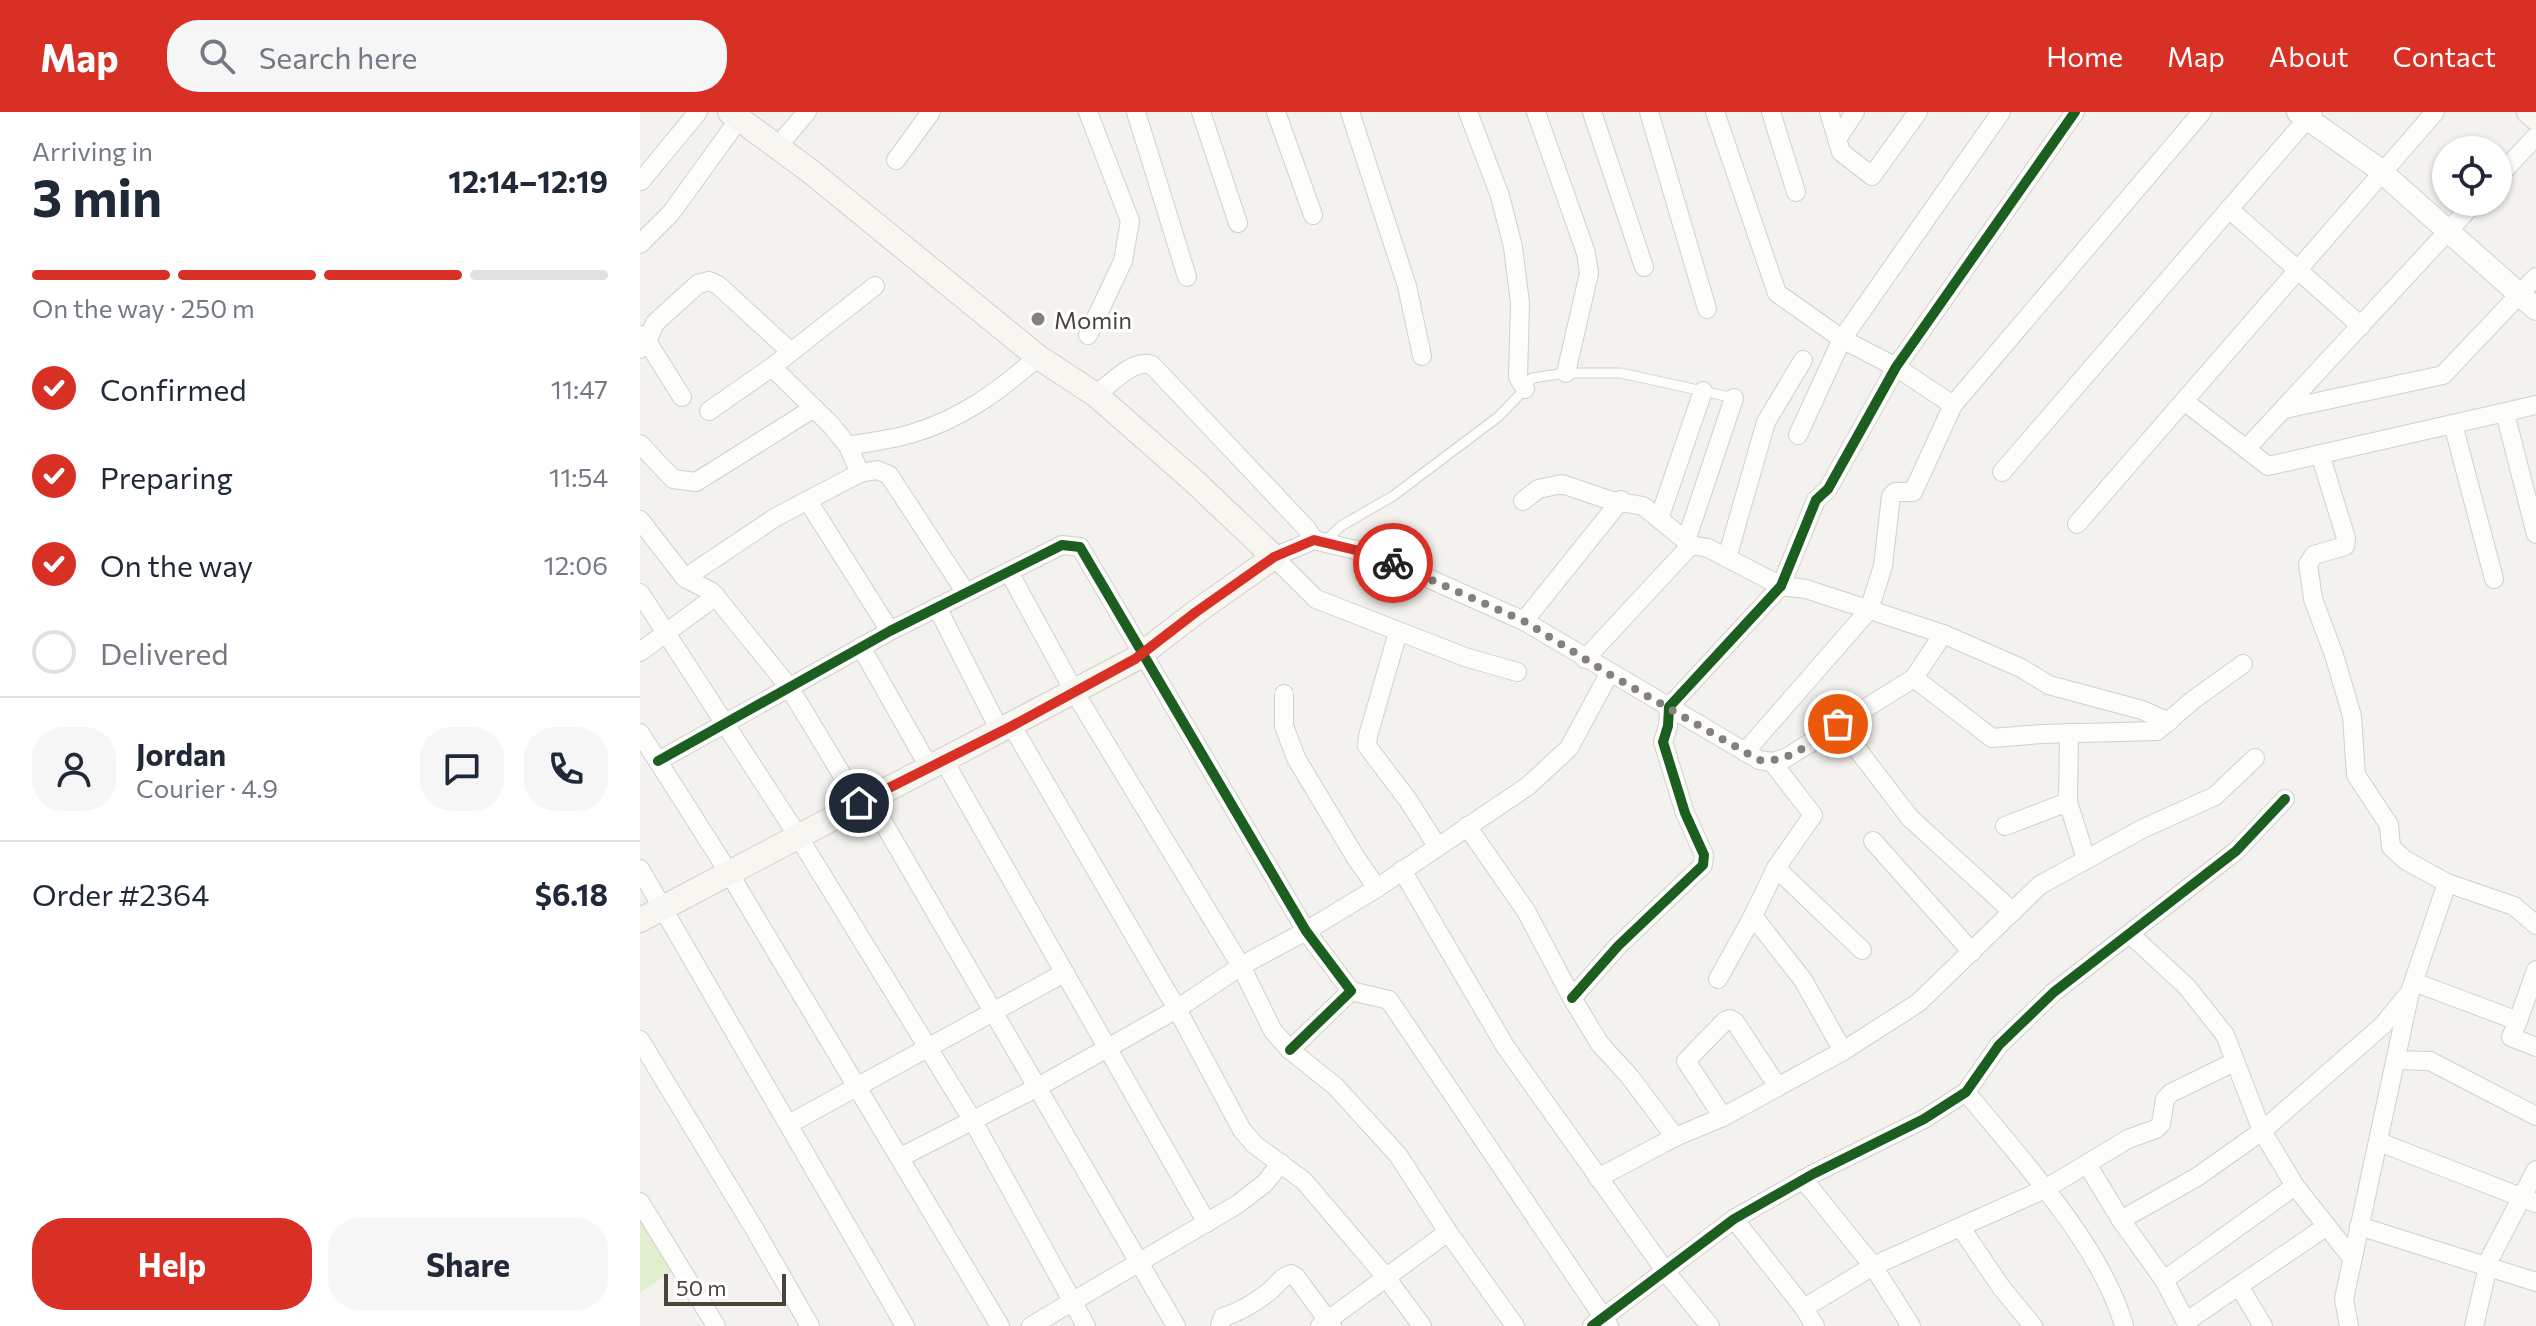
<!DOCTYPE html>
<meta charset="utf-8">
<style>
body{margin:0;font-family:Commissioner,sans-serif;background:#f6f6f7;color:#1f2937;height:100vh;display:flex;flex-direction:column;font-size:30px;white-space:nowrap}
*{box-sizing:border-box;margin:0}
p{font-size:26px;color:#747a83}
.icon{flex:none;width:44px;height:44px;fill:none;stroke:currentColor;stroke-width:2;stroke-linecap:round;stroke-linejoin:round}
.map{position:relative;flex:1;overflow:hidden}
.details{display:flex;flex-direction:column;background:#fff;width:640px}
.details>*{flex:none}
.controls{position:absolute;left:1792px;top:24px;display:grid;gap:16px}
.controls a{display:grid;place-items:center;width:80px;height:80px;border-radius:50%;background:#fff;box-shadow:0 2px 6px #0004;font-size:40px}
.scale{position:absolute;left:24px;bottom:20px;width:122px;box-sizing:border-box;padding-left:8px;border:4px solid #4b4439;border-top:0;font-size:22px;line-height:28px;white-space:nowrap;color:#4b4439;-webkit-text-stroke:6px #fff;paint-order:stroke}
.pin{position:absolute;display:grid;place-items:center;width:68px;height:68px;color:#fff;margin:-34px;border:4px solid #fff;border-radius:50%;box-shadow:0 2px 8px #0007}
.courier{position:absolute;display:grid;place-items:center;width:80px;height:80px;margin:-40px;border:6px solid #d93025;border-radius:50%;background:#fff;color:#222;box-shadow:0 2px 10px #0007}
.summary em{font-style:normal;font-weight:700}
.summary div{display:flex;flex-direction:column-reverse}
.summary{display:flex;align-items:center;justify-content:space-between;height:136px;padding:0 32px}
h1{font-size:52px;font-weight:700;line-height:60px}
.bar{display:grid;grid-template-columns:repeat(4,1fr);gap:12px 8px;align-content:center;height:96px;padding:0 32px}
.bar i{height:10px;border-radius:6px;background:#e0e1e3}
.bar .active{background:#d93025}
.bar p{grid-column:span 4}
.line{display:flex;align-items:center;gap:20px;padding:0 32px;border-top:2px solid #e0e1e3}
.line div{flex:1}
.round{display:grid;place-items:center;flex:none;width:84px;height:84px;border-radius:32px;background:#f6f6f7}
ol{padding:0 32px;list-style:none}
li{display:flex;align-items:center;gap:24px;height:88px}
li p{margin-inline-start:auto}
li .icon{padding:8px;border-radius:50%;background:#d93025;color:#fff;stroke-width:4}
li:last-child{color:#747a83}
li i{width:44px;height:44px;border:4px solid #e0e1e3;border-radius:50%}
.cta{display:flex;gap:16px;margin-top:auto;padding:16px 32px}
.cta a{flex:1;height:92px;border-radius:32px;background:#d93025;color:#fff;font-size:32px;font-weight:700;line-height:92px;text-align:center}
.cta a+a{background:#f6f6f7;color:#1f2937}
header{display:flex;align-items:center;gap:48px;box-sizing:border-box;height:112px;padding:0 40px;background:#d93025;color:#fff}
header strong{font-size:38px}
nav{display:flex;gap:44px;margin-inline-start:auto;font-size:28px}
.search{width:560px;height:72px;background:#f6f6f7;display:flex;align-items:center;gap:20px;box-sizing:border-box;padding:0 28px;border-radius:32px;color:#747a83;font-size:30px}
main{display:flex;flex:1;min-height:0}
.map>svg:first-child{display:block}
.green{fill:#e1eecf}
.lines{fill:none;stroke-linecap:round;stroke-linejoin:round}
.service-casing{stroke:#d2d0cb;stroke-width:11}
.minor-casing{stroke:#d2d0cb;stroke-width:20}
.tertiary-casing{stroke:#d2d0cb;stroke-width:24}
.secondary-casing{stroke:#d3cfc5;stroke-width:26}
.service{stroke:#fdfdfc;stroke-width:9}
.minor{stroke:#fdfdfc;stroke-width:18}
.tertiary{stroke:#fdfdfc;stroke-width:22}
.secondary{stroke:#f7f6f1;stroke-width:24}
.cycleway-casing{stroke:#fff;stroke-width:15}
.cycleway{stroke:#1b5e20;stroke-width:10}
.done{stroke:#868178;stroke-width:8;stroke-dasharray:0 14.4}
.route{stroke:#d93025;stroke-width:10}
.poi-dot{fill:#868178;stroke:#fff;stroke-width:3}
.labels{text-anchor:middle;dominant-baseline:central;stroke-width:6;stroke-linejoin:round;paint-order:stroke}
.poi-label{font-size:24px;fill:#4b4439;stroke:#fff;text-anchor:start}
</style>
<header>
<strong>Map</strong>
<div class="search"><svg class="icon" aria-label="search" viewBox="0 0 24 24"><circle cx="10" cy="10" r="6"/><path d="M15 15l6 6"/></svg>Search here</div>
<nav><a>Home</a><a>Map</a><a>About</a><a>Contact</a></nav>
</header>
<main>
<section class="details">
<div class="summary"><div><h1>3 min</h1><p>Arriving in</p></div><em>12:14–12:19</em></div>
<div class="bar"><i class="active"></i><i class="active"></i><i class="active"></i><i></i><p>On the way · 250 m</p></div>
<ol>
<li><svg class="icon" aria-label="check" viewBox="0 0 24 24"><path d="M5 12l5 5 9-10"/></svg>Confirmed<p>11:47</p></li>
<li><svg class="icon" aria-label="check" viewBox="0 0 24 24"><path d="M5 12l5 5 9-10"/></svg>Preparing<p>11:54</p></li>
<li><svg class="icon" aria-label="check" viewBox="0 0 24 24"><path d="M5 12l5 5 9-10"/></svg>On the way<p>12:06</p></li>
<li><i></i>Delivered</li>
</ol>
<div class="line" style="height:144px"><a class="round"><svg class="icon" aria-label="person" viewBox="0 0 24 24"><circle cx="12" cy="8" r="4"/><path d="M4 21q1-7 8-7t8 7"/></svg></a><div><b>Jordan</b><p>Courier · 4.9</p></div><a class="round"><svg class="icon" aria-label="chat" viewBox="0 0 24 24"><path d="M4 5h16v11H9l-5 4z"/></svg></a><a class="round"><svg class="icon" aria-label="phone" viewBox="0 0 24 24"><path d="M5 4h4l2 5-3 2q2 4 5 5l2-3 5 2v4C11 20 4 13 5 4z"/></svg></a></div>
<div class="line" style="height:104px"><div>Order #2364</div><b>$6.18</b></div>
<div class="cta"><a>Help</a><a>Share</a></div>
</section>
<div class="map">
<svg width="1896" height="1214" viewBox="0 0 1896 1214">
<rect width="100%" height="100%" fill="#f4f2ee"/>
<polygon class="green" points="0,1090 43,1151 0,1181"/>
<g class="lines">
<defs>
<polyline id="service" points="684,430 701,414 753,384 858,305 885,277 892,266 926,261 981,261 1094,286"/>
<g id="minor">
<polyline points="448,0 490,109 483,149 448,223"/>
<polyline points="496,0 547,165"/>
<polyline points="561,0 598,111"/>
<polyline points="636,0 673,103"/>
<polyline points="710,0 767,174 782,244"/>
<polyline points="828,0 860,84 873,135 880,191 878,265 885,277"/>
<polyline points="896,0 946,141 949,161 926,261"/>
<polyline points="952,0 1004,155"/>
<polyline points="1009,0 1067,197"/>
<polyline points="1075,0 1137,181 1202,227 1256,255 1313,293"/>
<polyline points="1131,0 1156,80"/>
<polyline points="1189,0 1201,40 1232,64 1278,0"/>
<polyline points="1197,27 1215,0"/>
<polyline points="137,35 167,0"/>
<polyline points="256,48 291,0"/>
<polyline points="1858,65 1896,24"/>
<polyline points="1,69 58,0"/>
<polyline points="1589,97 1721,214"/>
<polyline points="0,132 31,101 99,7"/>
<polyline points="3,223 42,285"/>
<polyline points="0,237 7,230 15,211 58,172 69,169 78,173 151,240"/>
<polyline points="132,255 191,313 208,334 220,361"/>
<path d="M456,283c14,-11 38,-37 56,-30l154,163 8,12"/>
<polyline points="1544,289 1628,354 1896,293"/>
<polyline points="1645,297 1803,263 1896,165"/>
<polyline points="69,299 132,255 235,174"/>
<polyline points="1865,301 1896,422"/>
<polyline points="1813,312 1854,467"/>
<polyline points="1158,323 1202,227 1361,0"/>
<polyline points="0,332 33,367 56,370 174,296"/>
<path d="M208,334c20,-4 42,-6 62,-12 50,-14 89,-43 128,-77"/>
<polyline points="1606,337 1835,90"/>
<polyline points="1680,342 1706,426 1705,434 1674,443 1668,452 1673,487 1694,543 1712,604 1716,663 1749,713 1751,735 1765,748 1807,771 1874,794 1896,813"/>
<polyline points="1362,360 1673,0"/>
<polyline points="168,389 250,519"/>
<polyline points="883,389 898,377 922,372 969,388 1003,394 1051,433 1068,436 1141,474 1166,477 1303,522 1381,556 1409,573 1502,598 1529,610"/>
<polyline points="1019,407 1063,279"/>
<polyline points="0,408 45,466 72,480 149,575 219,691"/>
<polyline points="1437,412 1795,0"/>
<polyline points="1046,429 1094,286"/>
<polyline points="1087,446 1126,310 1163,248"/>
<polyline points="369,460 435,581 601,854 633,919 650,938 695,974 758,1043 808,1120 875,1214"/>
<polyline points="45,466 136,405 220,361 237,358 249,363 326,481"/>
<polyline points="0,481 158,724 333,1009 446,1214"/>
<polyline points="297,495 360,619"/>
<polyline points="884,509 981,388"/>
<polyline points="758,520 728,624 727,634 768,688 797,734"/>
<polyline points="221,535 289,655"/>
<polyline points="0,540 76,484"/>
<polyline points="945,547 1051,433"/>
<polyline points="877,560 825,545 676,487 634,445 674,428 736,443 884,509 1119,648 1132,650 1146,646 1274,566 1303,522"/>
<polyline points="1274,566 1352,626 1402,622 1517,619 1553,588 1603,552"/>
<polyline points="644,582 644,614 656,646 716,746 737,776"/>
<polyline points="1198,612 1270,706 1373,800"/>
<polyline points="372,614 537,897 602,1018 615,1033 664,1069 745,1164 782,1214"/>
<polyline points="0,621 89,761 360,1214"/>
<polyline points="1429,621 1428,690 1446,747"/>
<polyline points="1105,640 1229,498 1243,454 1251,384 1255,380 1273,380 1313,293 1562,0"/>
<polyline points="303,647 567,1111"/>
<polyline points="18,649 250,519 422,433 440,435 666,819 711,879 650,938"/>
<polyline points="229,686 536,1214"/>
<polyline points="827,714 886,799 932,886 960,932 990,965 1035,1025"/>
<polyline points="1365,714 1428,690"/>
<polyline points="1233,729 1332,840"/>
<polyline points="1136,756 1222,838"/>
<polyline points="0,757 265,1214"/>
<polyline points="762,758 865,934 1026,1160 1070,1214"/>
<polyline points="1113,804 1163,868 1203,939"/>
<polyline points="1491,823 1547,875 1585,923 1622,1019 1655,1074 1712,1146"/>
<polyline points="1078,867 1113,804 1136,756 1173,703 1132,650"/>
<polyline points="1774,870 1878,909 1871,925 1896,935"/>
<polyline points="711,879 749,888 969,1214"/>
<polyline points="932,886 978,834 1063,753 1064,743 1045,701 1023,630 1028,614 1029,595 1141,474 1176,388 1188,377 1256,255 1435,0"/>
<polyline points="1878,909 1896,858"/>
<polyline points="0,928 115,1118 170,1214"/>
<polyline points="1757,948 1790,949 1896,1004"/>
<path d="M1326,980c52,64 136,154 158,234"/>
<polyline points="1083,1005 1046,949 1085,909 1090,907 1095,910 1138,975"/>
<polyline points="149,1012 424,861"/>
<polyline points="1739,1030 1896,1091"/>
<polyline points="261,1045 398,975 537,897 601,854 666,819 737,776 888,674 929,636 969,562"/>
<polyline points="1448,1054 1481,1108"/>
<polyline points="958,1066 1035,1025 1083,1005 1203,939 1278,891 1400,773 1502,717 1575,684 1615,646"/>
<polyline points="1163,1067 1233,1154 1271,1214"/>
<polyline points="0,1090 76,1214"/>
<polyline points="1094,1107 1164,1196 1175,1214"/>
<polyline points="1719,1114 1896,1170"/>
<polyline points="1321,1116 1361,1175 1393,1214"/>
<polyline points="1524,1168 1655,1074"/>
<polyline points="1599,1174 1623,1214"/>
<polyline points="1164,1196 1233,1154 1405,1077 1488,1027 1516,1017 1521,1012 1525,987 1531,981 1594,950"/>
<polyline points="1547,1209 1687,1114"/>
<polyline points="391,1214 598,1092 625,1071 641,1051"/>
<path d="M580,1214l3,-9c17,-5 33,-15 47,-26 7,-6 11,-14 21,-17l5,3 36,49"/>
<polyline points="680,1214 808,1120"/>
<polyline points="952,1214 1094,1107 1173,1062 1284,1007 1326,980 1359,933 1414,880 1596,739 1645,687"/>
<polyline points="1548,1214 1524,1168 1481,1108 1557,1065 1622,1019 1743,913 1770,880"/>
<polyline points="1709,1214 1704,1187 1770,880 1807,771"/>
<polyline points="1834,1214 1850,1146 1896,1058"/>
</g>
<polyline id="tertiary" points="1658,0 1736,55 1896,197"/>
<g id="secondary">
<polyline points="1889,0 1896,6"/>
<polyline points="0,808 495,547 556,500 634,445 554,369 456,283 398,245 170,59 90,0"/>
</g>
</defs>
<use href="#service" class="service-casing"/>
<use href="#minor" class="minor-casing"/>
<use href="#tertiary" class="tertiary-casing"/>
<use href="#secondary" class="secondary-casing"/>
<use href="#service" class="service"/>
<use href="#minor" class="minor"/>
<use href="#tertiary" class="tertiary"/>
<use href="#secondary" class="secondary"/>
<defs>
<g id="cycleway">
<polyline points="18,649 250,519 422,433 440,435 666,819 711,879 650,938"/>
<polyline points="932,886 978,834 1063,753 1064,743 1045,701 1023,630 1028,614 1029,595 1141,474 1176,388 1188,377 1256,255 1435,0"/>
<polyline points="952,1214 1094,1107 1173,1062 1284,1007 1326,980 1359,933 1414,880 1596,739 1645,687"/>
</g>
</defs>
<use href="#cycleway" class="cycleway-casing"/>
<use href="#cycleway" class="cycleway"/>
</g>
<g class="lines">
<path class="done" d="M753,451l131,58 85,53 150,86c30,4 55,-20 79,-36"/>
<polyline class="route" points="219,691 372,614 495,547 556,500 634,445 674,428 736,443 753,451"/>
</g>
<circle class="poi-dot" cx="398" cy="207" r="8"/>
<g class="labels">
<g class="poi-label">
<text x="414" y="207">Momin</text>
</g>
</g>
</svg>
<div class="controls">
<a><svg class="icon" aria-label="locate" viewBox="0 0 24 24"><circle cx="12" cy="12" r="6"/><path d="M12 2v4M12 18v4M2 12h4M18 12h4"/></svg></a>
</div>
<div class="scale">50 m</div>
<div class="pin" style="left:1198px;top:612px;background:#ea580c"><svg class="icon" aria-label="bag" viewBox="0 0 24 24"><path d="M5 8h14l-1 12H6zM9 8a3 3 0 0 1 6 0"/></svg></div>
<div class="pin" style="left:219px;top:691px;background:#1f2937"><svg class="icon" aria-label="home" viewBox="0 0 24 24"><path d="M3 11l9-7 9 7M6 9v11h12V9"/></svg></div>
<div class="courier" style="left:753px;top:451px"><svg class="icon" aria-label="bike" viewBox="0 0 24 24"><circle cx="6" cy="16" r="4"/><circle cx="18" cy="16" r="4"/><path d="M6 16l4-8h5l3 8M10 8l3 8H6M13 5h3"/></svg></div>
</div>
</main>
